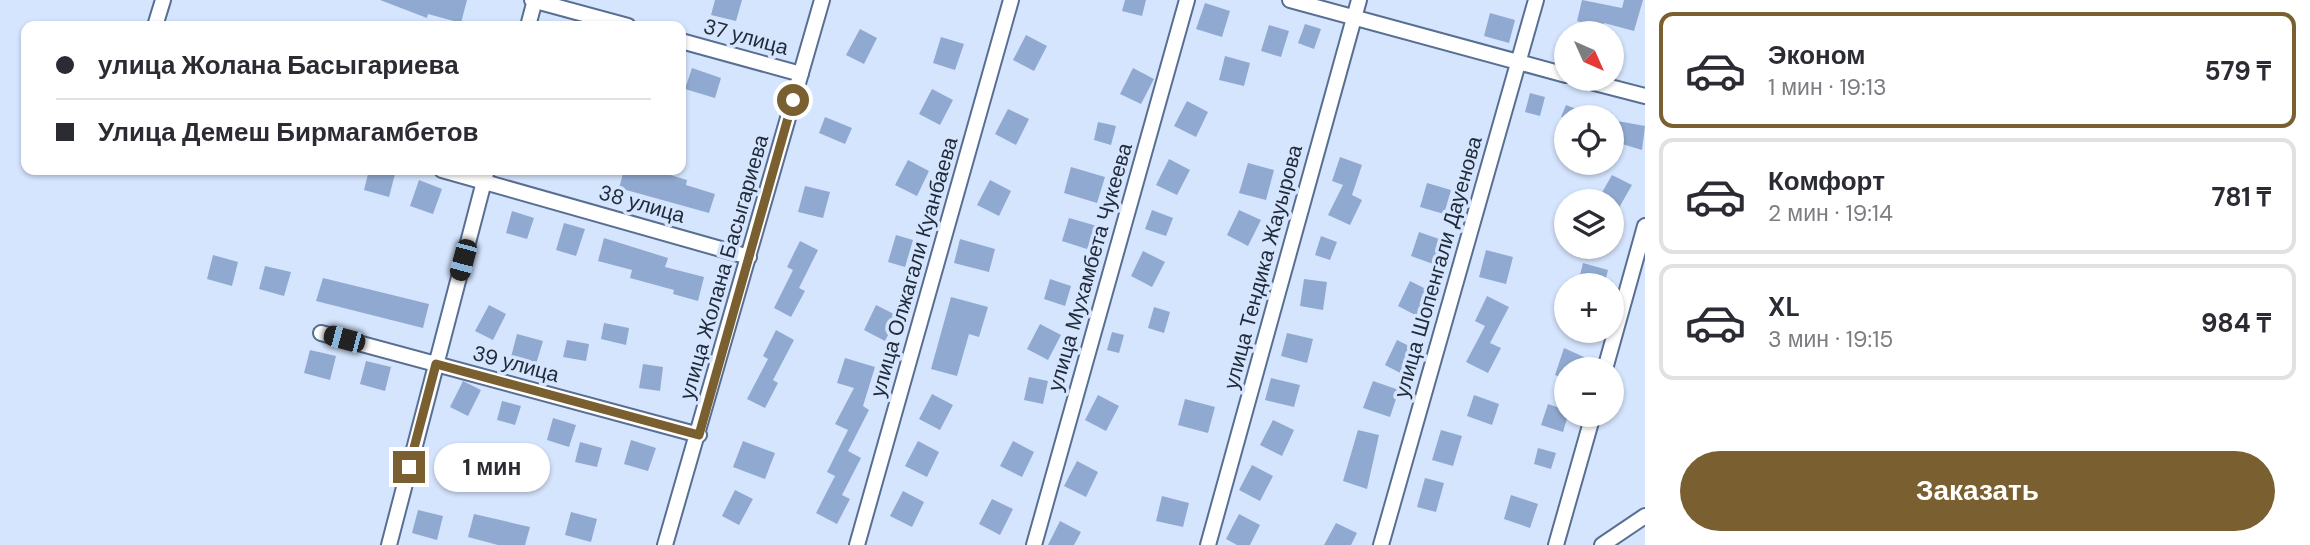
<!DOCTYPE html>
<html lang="ru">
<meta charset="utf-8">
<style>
body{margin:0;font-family:"DM Sans",sans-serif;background:#f7f7f7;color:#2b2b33;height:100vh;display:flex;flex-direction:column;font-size:26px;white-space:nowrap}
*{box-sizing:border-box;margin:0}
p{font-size:23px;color:#7c7c81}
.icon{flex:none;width:38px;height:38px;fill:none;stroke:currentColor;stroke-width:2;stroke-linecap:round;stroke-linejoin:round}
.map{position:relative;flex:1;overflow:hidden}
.panel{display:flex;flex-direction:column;background:#fff;width:665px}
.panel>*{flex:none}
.guide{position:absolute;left:21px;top:21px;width:665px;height:154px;border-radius:14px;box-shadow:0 2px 5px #0004;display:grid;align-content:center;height:154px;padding:0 35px;background:#fff}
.needle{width:46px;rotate:135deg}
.buttons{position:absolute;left:1554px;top:21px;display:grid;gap:14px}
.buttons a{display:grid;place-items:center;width:70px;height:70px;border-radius:50%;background:#fff;box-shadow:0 2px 5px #0004;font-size:35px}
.end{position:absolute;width:32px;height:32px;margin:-16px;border:9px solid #7a5f31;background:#fff;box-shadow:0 0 0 4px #fff}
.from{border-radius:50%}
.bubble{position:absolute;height:49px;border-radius:24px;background:#fff;box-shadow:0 2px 5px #0004;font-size:23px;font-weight:700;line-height:49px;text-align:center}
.car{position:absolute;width:21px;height:42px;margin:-21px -10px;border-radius:9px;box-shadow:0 0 5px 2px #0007;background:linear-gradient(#222 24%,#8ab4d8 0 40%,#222 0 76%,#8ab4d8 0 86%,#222 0)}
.guide b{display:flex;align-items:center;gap:24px;height:66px;font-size:26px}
.guide b+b{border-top:2px solid #e1e1e2}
.guide i{width:18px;height:18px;background:#2b2b33}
ul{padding:12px 0 0;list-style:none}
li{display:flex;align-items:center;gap:21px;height:116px;margin:0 14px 10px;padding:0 21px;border:4px solid #e1e1e2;border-radius:14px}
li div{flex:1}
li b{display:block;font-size:26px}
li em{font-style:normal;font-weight:700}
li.on{border-color:#7a5f31}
li>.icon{width:63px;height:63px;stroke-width:1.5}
.primary-button{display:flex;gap:14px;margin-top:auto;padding:14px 35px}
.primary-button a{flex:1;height:80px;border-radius:42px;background:#7a5f31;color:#fff;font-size:28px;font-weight:700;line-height:80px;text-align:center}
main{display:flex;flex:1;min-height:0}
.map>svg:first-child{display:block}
.building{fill:#90a9d0}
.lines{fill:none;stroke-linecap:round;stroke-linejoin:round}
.street-casing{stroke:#586f93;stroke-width:18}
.street{stroke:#fff;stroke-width:14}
.route{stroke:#7a5f31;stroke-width:9}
.labels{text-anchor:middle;stroke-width:7;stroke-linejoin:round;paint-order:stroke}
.street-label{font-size:21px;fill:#212b3a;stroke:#d5e5fe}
</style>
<main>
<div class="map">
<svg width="1645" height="545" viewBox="0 0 1645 545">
<rect width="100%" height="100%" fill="#d5e5fe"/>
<path class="building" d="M380 0H467L461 23 428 14 427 18Z
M715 0H742L736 21 711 15Z
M1125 0H1146L1142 16 1122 11Z
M1582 0 1622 8 1624 0H1643L1634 31 1604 23 1602 28 1577 21Z
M1205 3 1230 11 1222 37 1196 29Z
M1490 13 1515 20 1509 43 1484 36Z
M1305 24 1321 29 1314 49 1298 43Z
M1269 25 1289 31 1281 57 1261 51Z
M860 29 877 38 864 64 846 55Z
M1026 35 1047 46 1034 71 1013 60Z
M941 37 964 44 955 70 933 63Z
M1225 56 1250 63 1244 86 1219 80Z
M692 68 721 78 715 98 685 89Z
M1133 68 1154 79 1141 104 1120 94Z
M932 89 953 100 940 125 919 114Z
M1530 93 1545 97 1540 116 1525 112Z
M1187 101 1208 112 1196 137 1174 126Z
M1566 105 1595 116V117H1561Z
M1008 109 1029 119 1016 145 995 134Z
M825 117 852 128 845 144 819 133Z
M1612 120 1645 126 1642 150 1612 141Z
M1098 122 1116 126 1111 145 1094 140Z
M1340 157 1362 165 1352 195 1362 200 1350 225 1328 215 1343 185 1332 181Z
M1169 159 1190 170 1177 195 1156 185Z
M908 160 929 171 917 196 895 185Z
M1248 163 1274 170 1266 200 1239 193Z
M1071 167 1105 177 1097 203 1064 193Z
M369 170 395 174 389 197 364 190Z
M624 170 664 173 687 180 686 185 715 194 709 213 619 188Z
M1612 175 1632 185 1612 220V201L1600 196Z
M419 180 442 189 433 214 410 206Z
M990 180 1011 191 999 216 977 205Z
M1427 183 1451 190 1444 214 1420 207Z
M805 186 830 192 823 218 798 212Z
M1152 210 1173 218 1166 236 1145 229Z
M1239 210 1261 220 1248 246 1227 235Z
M512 211 534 218 527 239 506 233Z
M1069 218 1097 226 1090 250 1062 241Z
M564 223 585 229 576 256 556 250Z
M1419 232 1442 240 1433 264 1411 256Z
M896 235 913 240 905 267 888 262Z
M1321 236 1337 242 1330 260 1315 255Z
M604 238 668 258 665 267 704 277 698 301 673 294 674 290 630 278 632 270 598 261Z
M960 239 995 249 989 272 954 263Z
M800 241 818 250 799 288 805 291 791 317 774 308 793 270 787 267Z
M1486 250 1513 257 1506 284 1479 277Z
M1143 251 1165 262 1152 287 1131 276Z
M213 255 238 262 232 286 207 279Z
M1583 263 1608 270 1605 282 1580 275Z
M265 266 291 272 284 296 259 289Z
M323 278 429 304 423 328 316 301Z
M1050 279 1071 286 1065 306 1044 299Z
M1304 279 1327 282 1323 310 1300 306Z
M1410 281 1432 292 1419 317 1398 306Z
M1487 296 1509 307 1490 343 1501 348 1488 373 1466 362 1485 326 1475 321Z
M951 297 988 307 979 337 969 334 957 376 931 369Z
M489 305 506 314 493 340 475 331Z
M876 305 898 316 885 341 864 330Z
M1154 307 1170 312 1164 333 1148 328Z
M604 323 629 328 626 345 601 339Z
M1040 324 1061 335 1048 360 1027 349Z
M776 330 794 340 773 380 778 383 765 408 747 399 768 359 763 356Z
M1112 332 1124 335 1119 353 1107 350Z
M1287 333 1313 339 1307 363 1281 356Z
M517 334 543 341 536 364 511 357Z
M567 340 589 344 586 361 563 357Z
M1397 340 1419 351 1406 376 1385 365Z
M1564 348 1584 357 1580 369H1566V379L1555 375Z
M310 350 336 356 330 380 304 373Z
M845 358 875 367 863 406 869 410 848 451 861 458 842 495 850 499 837 524 816 513 835 476 827 472 848 430 835 424 854 388 837 383Z
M366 361 391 367 385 391 360 384Z
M643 364 663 367 660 391 639 388Z
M1029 377 1048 381 1043 404 1024 400Z
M1271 378 1300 385 1294 407 1265 400Z
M463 381 481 390 468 416 450 407Z
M1373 381 1399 390 1390 417 1363 408Z
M932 394 953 405 940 430 919 419Z
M1098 395 1119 406 1106 431 1085 420Z
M1474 395 1499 404 1492 425 1467 416Z
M1185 399 1215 407 1208 433 1178 425Z
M502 401 521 406 515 425 497 420Z
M1548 404 1566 410 1568 415 1563 432 1541 425Z
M553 418 576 425 569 447 547 440Z
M1273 420 1294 430 1282 456 1260 445Z
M1358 430 1379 435 1367 489 1343 481Z
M1441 430 1462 436 1453 466 1432 460Z
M631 440 656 448 648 471 624 464Z
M743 441 775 453 765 479 733 467Z
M918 441 939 452 927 477 905 466Z
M1013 441 1034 452 1022 477 1000 466Z
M580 442 602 448 597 467 575 462Z
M1538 448 1556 453 1551 469 1534 464Z
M1077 461 1098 472 1086 497 1064 486Z
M1252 465 1273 476 1260 501 1239 490Z
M1425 478 1444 483 1436 512 1417 507Z
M735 490 753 499 739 525 722 516Z
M903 491 924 502 912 527 890 516Z
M1511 495 1538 504 1530 528 1504 519Z
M1162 496 1189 503 1183 527 1156 521Z
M992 499 1013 509 1000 535 979 524Z
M418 510 443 516 437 540 412 533Z
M571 512 597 519 591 542 565 535Z
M474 514 530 527 525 545H498L468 537Z
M1239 514 1260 525 1250 545H1237L1226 539Z
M1060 521 1081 532 1074 545H1048Z
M1336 523 1357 533 1351 545H1324Z"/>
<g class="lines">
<g class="street-casing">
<path id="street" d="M532 0 628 26
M1290 0 1566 75
M155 26 163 0
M528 26 535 0
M681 41 801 74
M1579 79 1645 96
M442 170 749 257
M321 333 699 435
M1605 369 1645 226
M389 545 487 170
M665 545 822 0
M857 545 1011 0
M1034 545 1187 0
M1208 545 1359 0
M1381 545 1536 0
M1556 545 1593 415
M1602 545 1645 516"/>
</g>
<use href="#street" class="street"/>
</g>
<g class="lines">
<path class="route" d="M409 467 436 364 699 435 793 100"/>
</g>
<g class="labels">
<g class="street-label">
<text transform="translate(746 37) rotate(15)" y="7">37 улица</text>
<text transform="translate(642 204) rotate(16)" y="7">38 улица</text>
<text transform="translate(724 267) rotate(-74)" y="7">улица Жолана Басыгариева</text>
<text transform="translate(914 267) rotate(-74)" y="7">улица Олжагали Куанбаева</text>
<text transform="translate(1090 267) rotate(-74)" y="7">улица Мухамбета Чукеева</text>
<text transform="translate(1263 267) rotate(-75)" y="7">улица Тендика Жауырова</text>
<text transform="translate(1438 267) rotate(-74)" y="7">улица Шопенгали Дауенова</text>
<text transform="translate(516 364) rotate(15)" y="7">39 улица</text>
</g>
</g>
</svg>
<div class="buttons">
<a><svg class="needle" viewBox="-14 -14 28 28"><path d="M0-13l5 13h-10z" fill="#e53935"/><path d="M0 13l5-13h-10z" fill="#7c7c81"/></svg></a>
<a><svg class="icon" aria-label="locate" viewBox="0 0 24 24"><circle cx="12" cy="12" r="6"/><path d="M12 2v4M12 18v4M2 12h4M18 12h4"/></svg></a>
<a><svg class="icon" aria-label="layers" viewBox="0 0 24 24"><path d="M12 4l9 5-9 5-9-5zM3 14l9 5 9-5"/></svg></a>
<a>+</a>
<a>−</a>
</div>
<i class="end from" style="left:793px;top:100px"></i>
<i class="end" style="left:409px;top:467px"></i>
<div class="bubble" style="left:434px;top:443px;width:116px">1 мин</div>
<i class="car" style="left:463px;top:260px;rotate:195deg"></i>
<i class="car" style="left:344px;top:339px;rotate:285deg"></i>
<div class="guide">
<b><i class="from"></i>улица Жолана Басыгариева</b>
<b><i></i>Улица Демеш Бирмагамбетов</b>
</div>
</div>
<section class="panel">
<ul>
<li class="on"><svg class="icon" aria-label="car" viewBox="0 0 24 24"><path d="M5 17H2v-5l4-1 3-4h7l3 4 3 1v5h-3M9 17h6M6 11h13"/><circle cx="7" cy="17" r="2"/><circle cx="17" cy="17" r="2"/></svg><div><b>Эконом</b><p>1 мин · 19:13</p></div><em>579 ₸</em></li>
<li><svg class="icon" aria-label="car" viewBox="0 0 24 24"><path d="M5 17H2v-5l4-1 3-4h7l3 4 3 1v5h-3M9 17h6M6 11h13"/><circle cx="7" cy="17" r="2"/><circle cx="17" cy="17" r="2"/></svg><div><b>Комфорт</b><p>2 мин · 19:14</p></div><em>781 ₸</em></li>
<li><svg class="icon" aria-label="car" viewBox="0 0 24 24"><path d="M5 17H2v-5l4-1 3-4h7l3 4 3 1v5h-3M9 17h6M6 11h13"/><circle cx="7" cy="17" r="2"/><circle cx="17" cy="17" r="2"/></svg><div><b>XL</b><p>3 мин · 19:15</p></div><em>984 ₸</em></li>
</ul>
<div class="primary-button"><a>Заказать</a></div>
</section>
</main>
